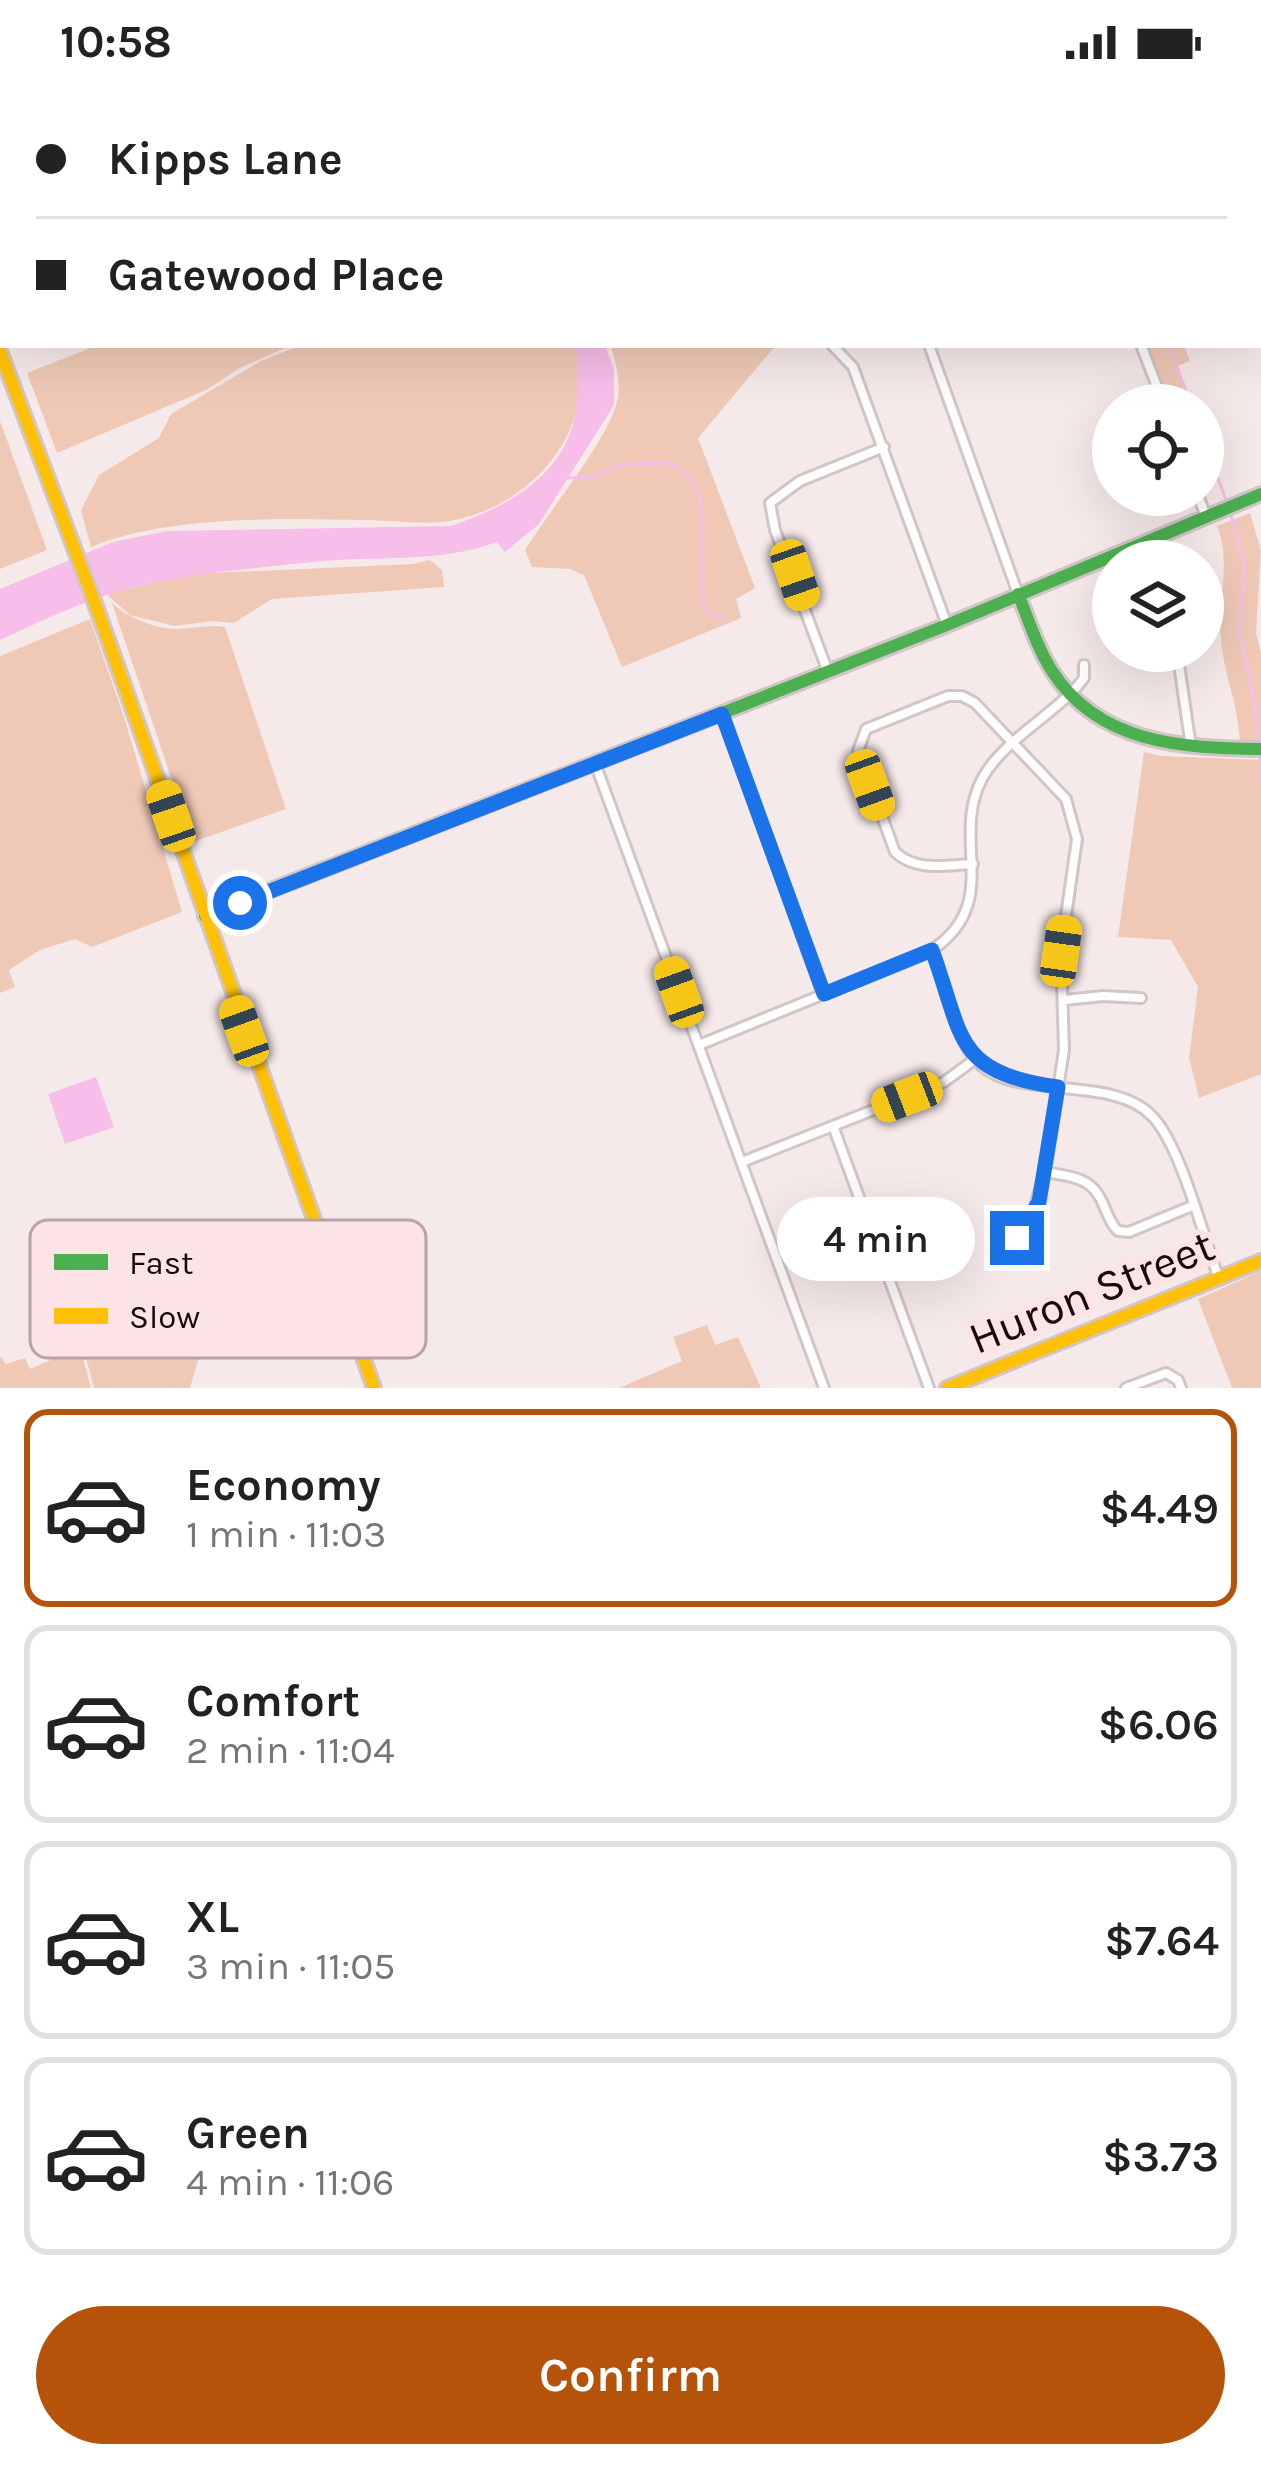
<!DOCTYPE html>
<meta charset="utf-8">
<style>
body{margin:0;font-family:Karla,sans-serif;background:#f2f2f2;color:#222;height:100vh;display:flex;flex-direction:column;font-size:45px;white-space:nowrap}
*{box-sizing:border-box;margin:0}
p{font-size:39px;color:#767676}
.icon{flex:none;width:66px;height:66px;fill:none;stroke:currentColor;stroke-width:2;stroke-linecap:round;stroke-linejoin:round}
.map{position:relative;height:1304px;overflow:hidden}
.sheet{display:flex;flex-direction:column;background:#fff;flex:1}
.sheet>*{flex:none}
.banner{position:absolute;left:0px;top:0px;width:1263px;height:264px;box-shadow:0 12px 48px #0002;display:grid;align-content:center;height:264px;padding:0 36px;background:#fff}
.tools{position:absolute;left:1092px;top:300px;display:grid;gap:24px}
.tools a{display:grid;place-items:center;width:132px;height:132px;border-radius:50%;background:#fff;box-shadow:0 12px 48px #0002;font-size:60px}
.end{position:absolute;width:54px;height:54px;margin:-27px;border:15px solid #1a73e8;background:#fff;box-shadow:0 0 0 6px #fff}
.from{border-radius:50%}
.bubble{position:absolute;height:84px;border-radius:42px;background:#fff;box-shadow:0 12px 48px #0002;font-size:39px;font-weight:600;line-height:84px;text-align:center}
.car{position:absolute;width:36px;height:72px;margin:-36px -18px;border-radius:15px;box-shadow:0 0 9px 3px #0007;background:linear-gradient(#f5c518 24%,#345 0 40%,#f5c518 0 76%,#345 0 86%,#f5c518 0)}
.banner b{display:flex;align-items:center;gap:42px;height:114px;font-size:45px}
.banner b+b{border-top:3px solid #e0e0e0}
.banner i{width:30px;height:30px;background:#222}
ul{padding:21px 0 0;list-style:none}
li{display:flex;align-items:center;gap:36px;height:198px;margin:0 24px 18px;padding:0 12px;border:6px solid #e0e0e0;border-radius:24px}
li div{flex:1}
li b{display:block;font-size:45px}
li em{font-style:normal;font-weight:600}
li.current{border-color:#b45309}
li>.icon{width:108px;height:108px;stroke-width:1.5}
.action{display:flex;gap:24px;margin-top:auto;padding:24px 36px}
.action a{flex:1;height:138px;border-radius:72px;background:#b45309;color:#fff;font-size:48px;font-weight:600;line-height:138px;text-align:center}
.status{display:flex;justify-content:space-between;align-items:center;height:84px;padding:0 60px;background:#fff;direction:ltr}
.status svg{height:33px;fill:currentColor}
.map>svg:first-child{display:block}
.green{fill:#efc9b6}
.water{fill:#f7bee9}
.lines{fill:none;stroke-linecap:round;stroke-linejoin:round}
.stream{stroke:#f7bee9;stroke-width:3}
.street-casing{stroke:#d2c5c6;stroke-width:14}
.fast-casing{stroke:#d2c5c6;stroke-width:18}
.slow-casing{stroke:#d2c5c6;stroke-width:18}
.street{stroke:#fefcfc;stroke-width:8}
.fast{stroke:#4caf50;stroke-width:12}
.slow{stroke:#ffc107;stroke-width:12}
.route{stroke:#1a73e8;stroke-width:15}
.labels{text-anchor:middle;stroke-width:12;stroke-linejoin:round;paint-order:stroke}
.street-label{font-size:45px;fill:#170a0c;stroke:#fce3e5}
.key{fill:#fce3e5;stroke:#b7a2a4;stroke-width:3}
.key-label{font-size:33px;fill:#170a0c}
</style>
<div class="status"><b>10:58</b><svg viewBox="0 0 49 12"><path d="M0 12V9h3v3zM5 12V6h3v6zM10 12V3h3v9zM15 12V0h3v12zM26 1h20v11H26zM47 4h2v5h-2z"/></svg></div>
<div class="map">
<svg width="1261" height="1304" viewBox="0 0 1261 1304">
<rect width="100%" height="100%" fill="#f6e9ea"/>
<path class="green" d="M98 261H292L240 284 206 306 57 369 27 289Z
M301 261H577C598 344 535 419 455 436 427 442 392 436 364 436 279 435 169 431 91 463L81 426 99 391 159 354 171 330 261 277Z
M610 261H776L698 354 755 504 736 515 741 534 622 583 584 491 570 485 532 483 525 466C548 429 607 357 617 318 622 300 616 278 610 261Z
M1146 261H1184L1190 277 1178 282 1193 321H1169Z
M0 337 47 466 0 485Z
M1250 429 1261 467 1256 549 1261 569V660L1240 659C1239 623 1224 591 1221 556 1217 517 1232 479 1217 442Z
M430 476 442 486 444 503 272 515 234 539 213 537 175 542 130 531 106 510 190 490 413 480Z
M112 519C129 534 152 544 176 545 193 545 207 540 225 543L286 725 193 758Z
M90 535 124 633 182 828 92 863 75 855 40 866 9 886 15 903 0 909V572Z
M1144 668 1162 672 1261 676V990L1199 1014 1189 974 1198 903 1171 856 1118 853Z
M1261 1187V1304H1232L1198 1215Z
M187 1219 202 1263 190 1304H94L83 1262Z
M707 1241 715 1261 738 1253 761 1304H619L682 1277 673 1253Z
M80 1263 91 1304H0V1272L6 1280 25 1274 30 1285Z"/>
<path class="water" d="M574 261H605L614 285V321L539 440 505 468 497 458C436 480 377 471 313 478 256 484 195 489 138 502 92 513 43 536 0 556V505L113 458 167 447 451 442C521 418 580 381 578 298 578 285 578 273 574 261Z
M96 993 114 1043 65 1060 48 1010Z"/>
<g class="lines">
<path class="stream" d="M1072 0 1073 3
M1168 261 1191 321
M1203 353 1227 419
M568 394 594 393 625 380 670 379 684 389 698 406 702 423 703 521 707 530 724 535
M1230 428 1245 483 1239 547 1255 619 1259 660
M1260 669 1261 697"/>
<g class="street-casing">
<path id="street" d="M1260 5H1261
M1260 92 1261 93
M0 163 3 162
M1260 196 1261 195
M832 261 853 283 947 541
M929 261 1018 510
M1141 261 1164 321
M1198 411 1206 433
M1177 567 1191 663
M828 588 775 446 770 419 800 397 884 363
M722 630 823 910
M595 679 824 1304
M973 780C945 781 916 788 895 768L858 667 866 645 948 612H962L975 619 1066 715 1077 755 1061 867 1064 966 1045 1088C1065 1092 1088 1092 1099 1112 1107 1125 1107 1136 1118 1147L1129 1148 1192 1122
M932 866C944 898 952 941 971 970 1004 1022 1109 987 1152 1032 1181 1062 1203 1152 1219 1195
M1065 916 1103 912 1141 914
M699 961 932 866C1003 818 950 756 982 695 1001 659 1048 634 1076 604L1084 594V581
M833 1042 929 1304
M742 1078 944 998 974 976
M996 1173 1031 1135 1045 1088
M1126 1304 1166 1289 1178 1296 1181 1304"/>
</g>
<g class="fast-casing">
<path id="fast" d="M1018 510C1029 536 1037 564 1052 587 1099 660 1182 664 1261 665
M205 832 947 541 1261 410"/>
</g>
<g class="slow-casing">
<path id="slow" d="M0 267 97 525 374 1304
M947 1304 1261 1177"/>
</g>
<use href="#street" class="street"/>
<use href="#fast" class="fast"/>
<use href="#slow" class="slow"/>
</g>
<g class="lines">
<path class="route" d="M240 819 722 630 824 910 932 866C964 954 953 988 1058 1003L1039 1118 1017 1154"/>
</g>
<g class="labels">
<g class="street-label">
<text transform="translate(1091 1207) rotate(-22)" y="16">Huron Street</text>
</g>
</g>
<rect x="30" y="1136" width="396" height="138" rx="18" class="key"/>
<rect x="54" y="1170" width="54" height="16" fill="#4caf50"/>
<rect x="54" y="1224" width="54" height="16" fill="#ffc107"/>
<g class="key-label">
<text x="129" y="1190">Fast</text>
<text x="129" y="1244">Slow</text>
</g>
</svg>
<div class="tools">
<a><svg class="icon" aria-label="locate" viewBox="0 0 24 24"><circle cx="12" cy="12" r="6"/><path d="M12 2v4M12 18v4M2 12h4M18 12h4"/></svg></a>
<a><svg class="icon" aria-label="layers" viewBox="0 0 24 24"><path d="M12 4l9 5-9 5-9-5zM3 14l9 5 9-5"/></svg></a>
</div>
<i class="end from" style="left:240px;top:819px"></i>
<i class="end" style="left:1017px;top:1154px"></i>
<div class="bubble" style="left:777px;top:1113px;width:198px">4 min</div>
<i class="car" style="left:795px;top:491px;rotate:161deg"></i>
<i class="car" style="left:870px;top:701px;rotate:160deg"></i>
<i class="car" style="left:171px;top:732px;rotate:341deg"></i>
<i class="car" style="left:1061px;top:867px;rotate:8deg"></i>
<i class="car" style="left:679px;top:908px;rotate:340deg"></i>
<i class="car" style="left:244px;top:947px;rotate:340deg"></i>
<i class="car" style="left:907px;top:1013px;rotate:249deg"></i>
<div class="banner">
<b><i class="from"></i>Kipps Lane</b>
<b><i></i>Gatewood Place</b>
</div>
</div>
<section class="sheet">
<ul>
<li class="current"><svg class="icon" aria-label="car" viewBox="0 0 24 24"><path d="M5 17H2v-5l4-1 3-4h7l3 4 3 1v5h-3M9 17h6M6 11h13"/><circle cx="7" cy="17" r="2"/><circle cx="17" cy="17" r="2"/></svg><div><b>Economy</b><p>1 min · 11:03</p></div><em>$4.49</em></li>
<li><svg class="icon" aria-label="car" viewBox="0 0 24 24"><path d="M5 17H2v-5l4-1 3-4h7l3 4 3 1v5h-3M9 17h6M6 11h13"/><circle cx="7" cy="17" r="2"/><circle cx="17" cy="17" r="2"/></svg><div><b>Comfort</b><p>2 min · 11:04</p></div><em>$6.06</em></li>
<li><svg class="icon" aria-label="car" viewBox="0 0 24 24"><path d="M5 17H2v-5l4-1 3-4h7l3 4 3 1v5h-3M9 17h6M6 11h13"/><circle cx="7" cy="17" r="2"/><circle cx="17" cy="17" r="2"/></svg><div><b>XL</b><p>3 min · 11:05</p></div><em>$7.64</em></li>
<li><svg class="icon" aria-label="car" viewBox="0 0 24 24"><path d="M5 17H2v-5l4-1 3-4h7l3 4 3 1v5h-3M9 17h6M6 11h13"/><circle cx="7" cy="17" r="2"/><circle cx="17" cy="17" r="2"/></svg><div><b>Green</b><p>4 min · 11:06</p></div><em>$3.73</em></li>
</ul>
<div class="action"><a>Confirm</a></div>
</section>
